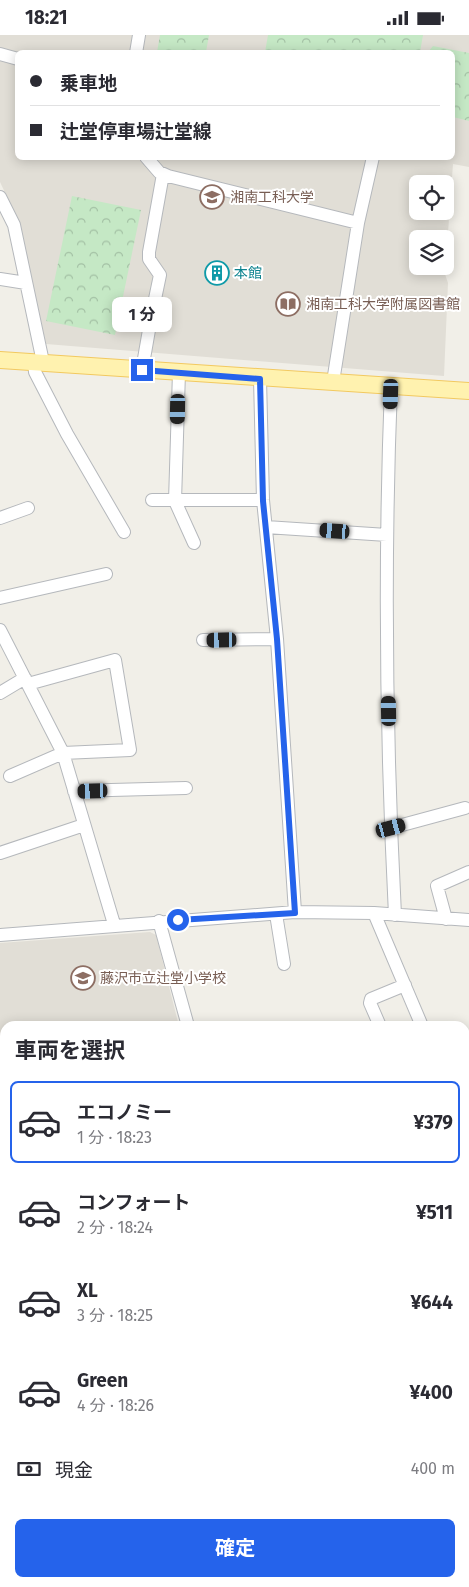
<!DOCTYPE html>
<html lang="ja">
<meta charset="utf-8">
<style>
body{margin:0;font-family:"Fira Sans","Noto Sans JP",sans-serif;background:#f2f2f3;color:#2b2b33;height:100vh;display:flex;flex-direction:column;font-size:19px;white-space:nowrap}
*{box-sizing:border-box;margin:0}
p{font-size:16px;color:#7c7c81}
.icon{flex:none;width:28px;height:28px;fill:none;stroke:currentColor;stroke-width:2;stroke-linecap:round;stroke-linejoin:round}
.map{position:relative;flex:1;overflow:hidden}
.sheet{position:absolute;left:0px;top:986px;width:470px;height:566px;display:flex;flex-direction:column;background:#fff;border-radius:15px 15px 0 0;box-shadow:0 2px 12px #0003}
.sheet>*{flex:none}
.banner{position:absolute;left:15px;top:15px;width:440px;height:110px;border-radius:8px;box-shadow:0 2px 12px #0003;display:grid;align-content:center;height:110px;padding:0 15px;background:#fff}
.fabs{position:absolute;left:409px;top:140px;display:grid;gap:10px}
.fabs a{display:grid;place-items:center;width:45px;height:45px;border-radius:8px;background:#fff;box-shadow:0 2px 12px #0003;font-size:25px}
.end{position:absolute;width:22px;height:22px;margin:-11px;border:6px solid #2563eb;background:#fff;box-shadow:0 0 0 2px #fff}
.from{border-radius:50%}
.bubble{position:absolute;height:35px;border-radius:8px;background:#fff;box-shadow:0 2px 12px #0003;font-size:16px;font-weight:700;line-height:35px;text-align:center}
.car{position:absolute;width:15px;height:30px;margin:-15px -8px;border-radius:6px;box-shadow:0 0 4px 1px #0007;background:linear-gradient(#222 24%,#8ab4d8 0 40%,#222 0 76%,#8ab4d8 0 86%,#222 0)}
.banner b{display:flex;align-items:center;gap:18px;height:48px;font-size:19px}
.banner b+b{border-top:1px solid #e1e1e2}
.banner i{width:12px;height:12px;background:#2b2b33}
ul{padding:0;list-style:none}
li{display:flex;align-items:center;gap:15px;height:82px;margin:0 10px 8px;padding:0 5px;border:2px solid transparent;border-radius:8px}
li div{flex:1}
li b{display:block;font-size:19px}
li em{font-style:normal;font-weight:700}
li.current{border-color:#2563eb}
li>.icon{width:45px;height:45px;stroke-width:1.5}
h2{padding:0 15px;font-size:22px;line-height:60px}
.pay{display:flex;align-items:center;gap:12px;height:55px;padding:0 15px;font-size:19px}
.pay p{margin-inline-start:auto}
.cta{display:flex;gap:10px;margin-top:auto;padding:10px 15px}
.cta a{flex:1;height:58px;border-radius:8px;background:#2563eb;color:#fff;font-size:20px;font-weight:700;line-height:58px;text-align:center}
.status{display:flex;justify-content:space-between;align-items:center;height:35px;padding:0 25px;background:#fff;direction:ltr}
.status svg{height:14px;fill:currentColor}
.map>svg:first-child{display:block}
.education{fill:#e1ded6;fill-rule:evenodd}
.park{fill:url(#park-crowns)}
.lines{fill:none;stroke-linecap:round;stroke-linejoin:round}
.minor-tunnel{stroke:#ccccc8;stroke-width:12;stroke-dasharray:12 6;stroke-linecap:butt}
.minor-casing{stroke:#b5b8bc;stroke-width:14}
.major-casing{stroke:#f2c960;stroke-width:18}
.minor{stroke:#fff;stroke-width:12}
.major{stroke:#fff2af;stroke-width:16}
.route{stroke:#2563eb;stroke-width:6}
.labels{text-anchor:middle;stroke-width:4;stroke-linejoin:round;paint-order:stroke}
.education-label{font-size:14px;fill:#785e54;stroke:#fff;text-anchor:start}
.culture-label{font-size:14px;fill:#0d838f;stroke:#fff;text-anchor:start}
</style>
<div class="status"><b>18:21</b><svg viewBox="0 0 49 12"><path d="M0 12V9h3v3zM5 12V6h3v6zM10 12V3h3v9zM15 12V0h3v12zM26 1h20v11H26zM47 4h2v5h-2z"/></svg></div>
<div class="map">
<svg width="469" height="1552" viewBox="0 0 469 1552">
<defs>
<pattern id="park-crowns" width="20" height="18" patternUnits="userSpaceOnUse" patternTransform="scale(1.25)"><rect width="20" height="18" fill="#c5e8c5"/><path d="M2 6a3 3 0 1 1 6 0M12 15a3 3 0 1 1 6 0" fill="none" stroke="#a3c0a4"/></pattern>
</defs>
<rect width="100%" height="100%" fill="#f1efe8"/>
<path class="education" d="M0 0H469V132L453 129 445 239 448 248 444 341 46 309 20 189 0 147ZM18 18H452V122H18ZM418 149H445V176H418ZM418 204H445V231H418Z
M150 897 156 900 179 991H5V1051L0 1038V908Z"/>
<path class="park" d="M160 0H209L206 17H157Z
M268 0H423L420 17H265Z
M433 11 469 18V86L453 82 452 18 428 17Z
M72 161 141 175 115 300 46 286Z
M5 1142V1229L0 1230V1143Z"/>
<g class="lines">
<path class="minor-tunnel" d="M149 295 155 264"/>
<g class="minor-casing">
<path id="minor" d="M136 18 139 0
M0 19 18 24
M146 122 159 137 168 141 358 188
M0 162 14 190 43 327
M0 244 26 248
M155 264 160 240 149 224V217L163 139
M34 327 35 337 67 399 124 497
M142 335 149 295
M179 337 175 466 194 508
M260 344 263 465 277 604 295 877
M333 347 358 188 373 122
M391 351C384 527 386 704 395 880
M152 465H263
M0 483 28 473
M266 492 387 500
M0 563 106 539
M0 595 63 718 114 889
M203 605 277 604
M0 658 25 643
M10 741 63 718 130 715 115 625 28 649
M74 756 186 753
M391 793 465 773
M0 818 84 790
M374 878 422 991
M276 879 284 929
M446 884 437 851 469 837
M159 886 188 991
M0 900 295 877 374 878 469 885
M380 991 370 968 371 964 405 950
M0 1060 5 1073
M469 1224V1228
M0 1293 5 1292
M465 1297 469 1292
M465 1377 469 1383
M0 1409 5 1428
M0 1472 5 1465
M0 1508 5 1511
M60 1548 66 1551
M239 1548 246 1552
M460 1548 463 1552
M211 1552 214 1548
M314 1552 317 1548"/>
</g>
<g class="major-casing">
<path id="major" d="M0 325 469 356"/>
</g>
<use href="#minor" class="minor"/>
<use href="#major" class="major"/>
</g>
<g class="lines">
<path class="route" d="M142 335 260 344 263 466 277 604 295 878 178 885"/>
</g>
<defs>
<g id="university-ring" transform="scale(1.25)"><circle r="9.5" fill="#fff" stroke="#8d6e63" stroke-width="1.5"/><path d="M0-5L7-2L0 1L-7-2ZM-4 1L0 2.5L4 1V4Q0 6-4 4Z" fill="#8d6e63"/></g>
<g id="building-ring" transform="scale(1.25)"><circle r="9.5" fill="#fff" stroke="#0f9aa8" stroke-width="1.5"/><path d="M-4-6H4V6H1V3H-1V6H-4ZM-2.5-4.3h1.7v1.8h-1.7ZM.8-4.3h1.7v1.8H.8ZM-2.5-1h1.7V.8h-1.7ZM.8-1h1.7V.8H.8Z" fill="#0f9aa8"/></g>
<g id="library-ring" transform="scale(1.25)"><circle r="9.5" fill="#fff" stroke="#8d6e63" stroke-width="1.5"/><path d="M-6-4Q-3-5.5-.7-3.5V5Q-3 3-6 4ZM6-4Q3-5.5 .7-3.5V5Q3 3 6 4Z" fill="#8d6e63"/></g>
<g id="school-ring" transform="scale(1.25)"><circle r="9.5" fill="#fff" stroke="#8d6e63" stroke-width="1.5"/><path d="M0-5L7-2L0 1L-7-2ZM-4 1L0 2.5L4 1V4Q0 6-4 4Z" fill="#8d6e63"/></g>
</defs>
<g fill-rule="evenodd">
<use href="#university-ring" x="212" y="162"/>
<use href="#building-ring" x="217" y="238"/>
<use href="#library-ring" x="288" y="269"/>
<use href="#school-ring" x="83" y="943"/>
</g>
<g class="labels">
<g class="education-label">
<text x="230" y="167">湘南工科大学</text>
<text x="306" y="274">湘南⼯科⼤学附属図書館</text>
<text x="100" y="948">藤沢市立辻堂小学校</text>
</g>
<g class="culture-label">
<text x="234" y="243">本館</text>
</g>
</g>
</svg>
<div class="fabs">
<a><svg class="icon" aria-label="locate" viewBox="0 0 24 24"><circle cx="12" cy="12" r="6"/><path d="M12 2v4M12 18v4M2 12h4M18 12h4"/></svg></a>
<a><svg class="icon" aria-label="layers" viewBox="0 0 24 24"><path d="M12 4l9 5-9 5-9-5zM3 14l9 5 9-5"/></svg></a>
</div>
<i class="end from" style="left:178px;top:885px"></i>
<i class="end" style="left:142px;top:335px"></i>
<div class="bubble" style="left:112px;top:262px;width:60px">1 分</div>
<i class="car" style="left:391px;top:359px;rotate:182deg"></i>
<i class="car" style="left:178px;top:374px;rotate:181deg"></i>
<i class="car" style="left:335px;top:496px;rotate:274deg"></i>
<i class="car" style="left:222px;top:605px;rotate:269deg"></i>
<i class="car" style="left:389px;top:676px;rotate:359deg"></i>
<i class="car" style="left:93px;top:756px;rotate:268deg"></i>
<i class="car" style="left:391px;top:793px;rotate:75deg"></i>
<div class="banner">
<b><i class="from"></i>乗車地</b>
<b><i></i>辻堂停車場辻堂線</b>
</div>
<section class="sheet">
<h2>車両を選択</h2>
<ul>
<li class="current"><svg class="icon" aria-label="car" viewBox="0 0 24 24"><path d="M5 17H2v-5l4-1 3-4h7l3 4 3 1v5h-3M9 17h6M6 11h13"/><circle cx="7" cy="17" r="2"/><circle cx="17" cy="17" r="2"/></svg><div><b>エコノミー</b><p>1 分 · 18:23</p></div><em>¥379</em></li>
<li><svg class="icon" aria-label="car" viewBox="0 0 24 24"><path d="M5 17H2v-5l4-1 3-4h7l3 4 3 1v5h-3M9 17h6M6 11h13"/><circle cx="7" cy="17" r="2"/><circle cx="17" cy="17" r="2"/></svg><div><b>コンフォート</b><p>2 分 · 18:24</p></div><em>¥511</em></li>
<li><svg class="icon" aria-label="car" viewBox="0 0 24 24"><path d="M5 17H2v-5l4-1 3-4h7l3 4 3 1v5h-3M9 17h6M6 11h13"/><circle cx="7" cy="17" r="2"/><circle cx="17" cy="17" r="2"/></svg><div><b>XL</b><p>3 分 · 18:25</p></div><em>¥644</em></li>
<li><svg class="icon" aria-label="car" viewBox="0 0 24 24"><path d="M5 17H2v-5l4-1 3-4h7l3 4 3 1v5h-3M9 17h6M6 11h13"/><circle cx="7" cy="17" r="2"/><circle cx="17" cy="17" r="2"/></svg><div><b>Green</b><p>4 分 · 18:26</p></div><em>¥400</em></li>
</ul>
<div class="pay"><svg class="icon" aria-label="cash" viewBox="0 0 24 24"><path d="M3 7h18v10H3z"/><circle cx="12" cy="12" r="2"/></svg>現金<p>400 m</p></div>
<div class="cta"><a>確定</a></div>
</section>
</div>
